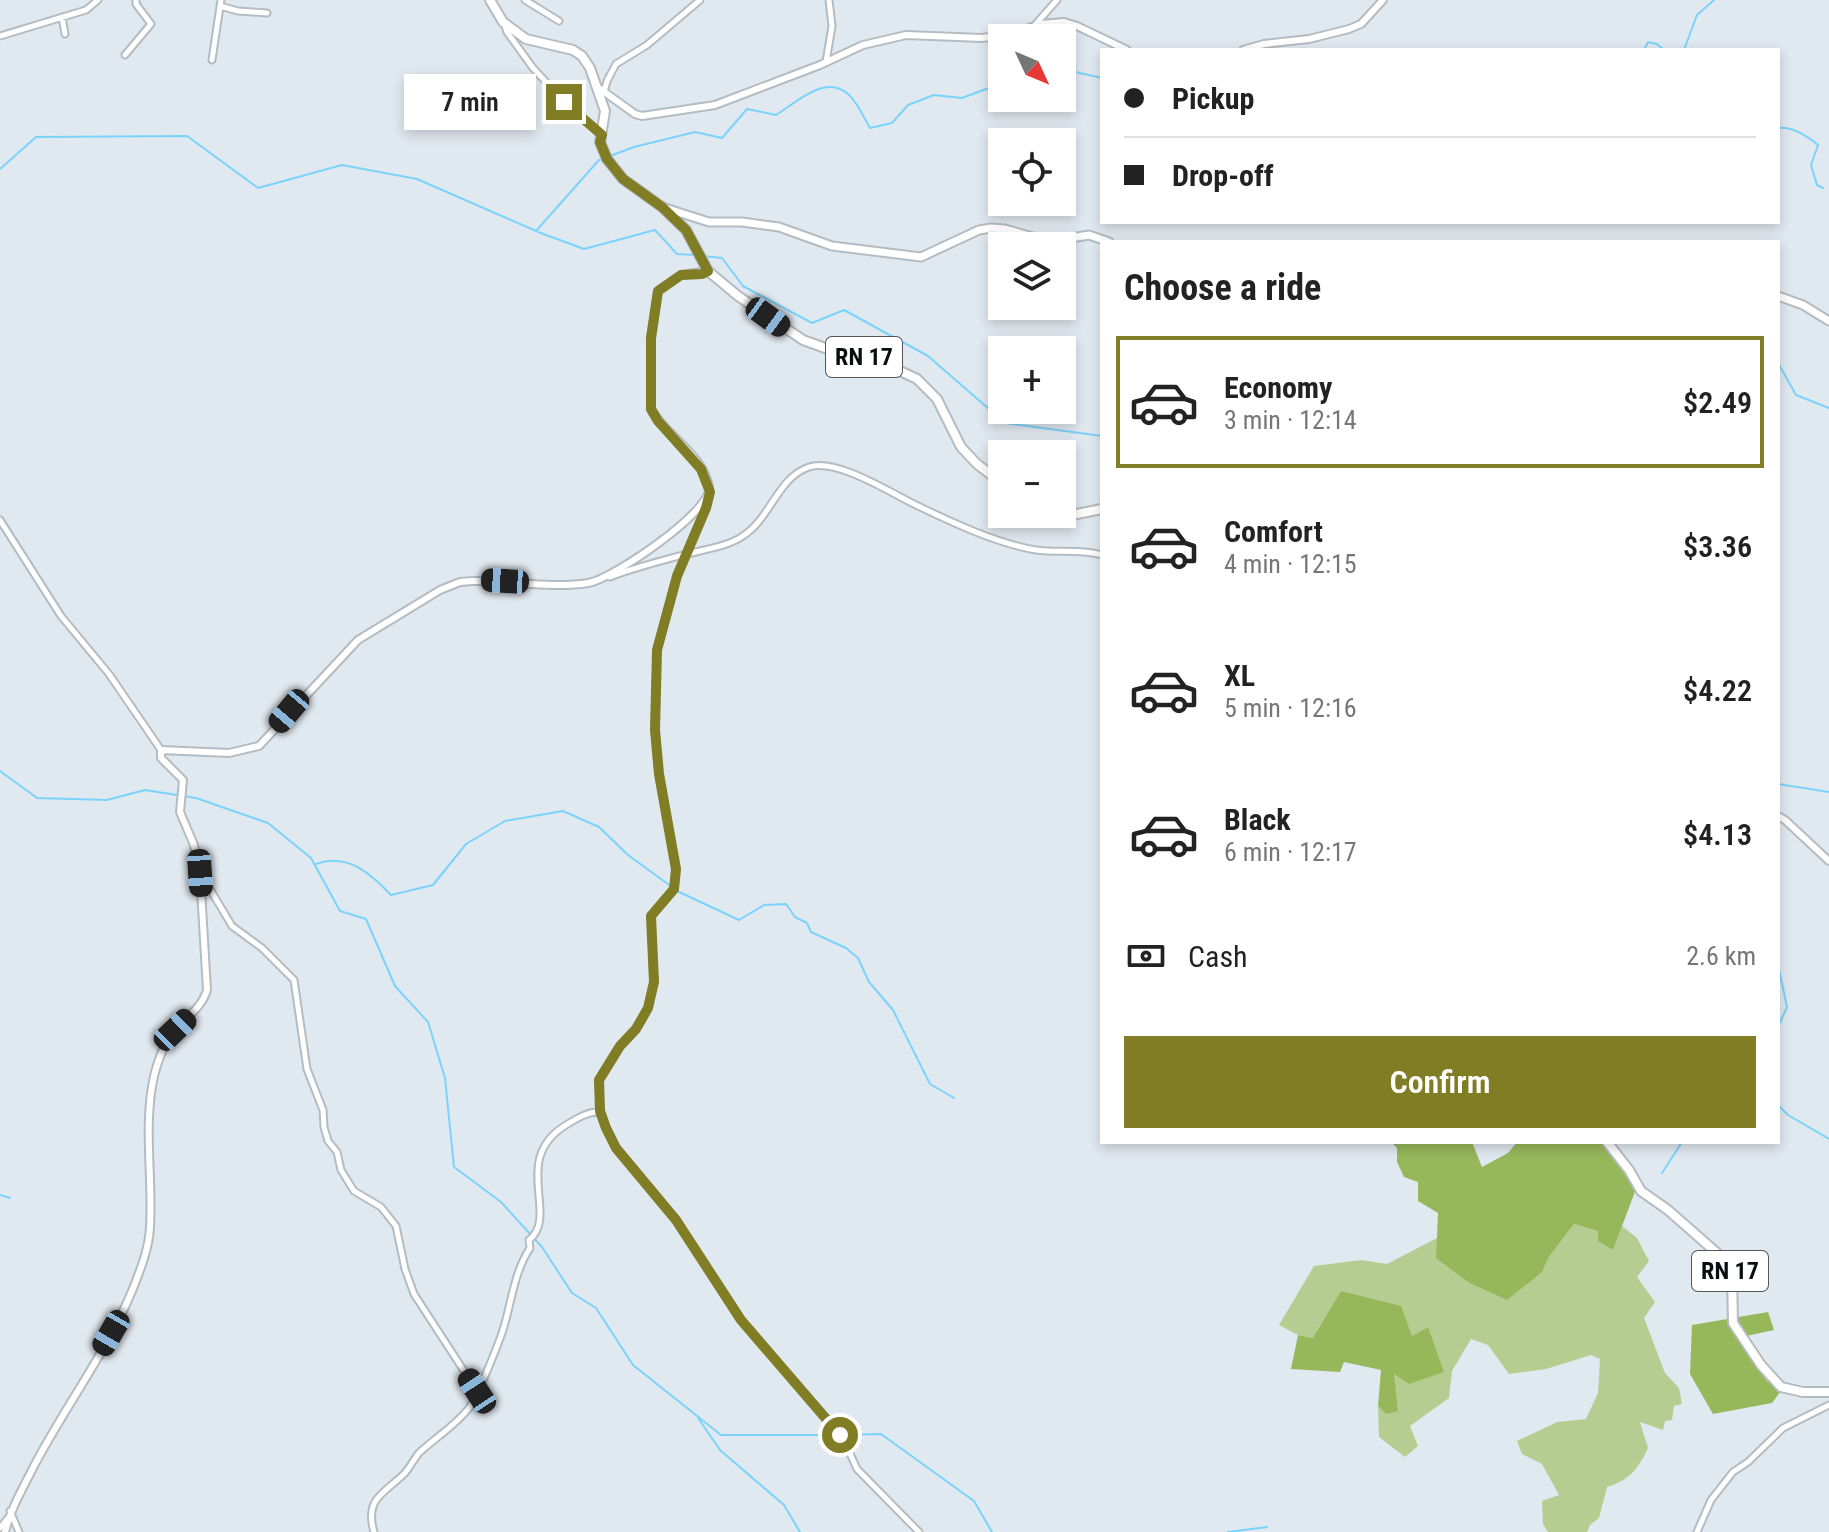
<!DOCTYPE html>
<meta charset="utf-8">
<style>
body{margin:0;font-family:"Roboto Condensed",sans-serif;background:#f6f6f6;color:#222;height:100vh;display:flex;flex-direction:column;font-size:30px;white-space:nowrap}
*{box-sizing:border-box;margin:0}
p{font-size:26px;color:#767676}
.icon{flex:none;width:44px;height:44px;fill:none;stroke:currentColor;stroke-width:2;stroke-linecap:round;stroke-linejoin:round}
.map{position:relative;flex:1;overflow:hidden}
.drawer{position:absolute;left:1100px;top:240px;width:680px;height:904px;display:flex;flex-direction:column;background:#fff;border-radius:0px;box-shadow:0 4px 12px #0003}
.drawer>*{flex:none}
.top-card{position:absolute;left:1100px;top:48px;width:680px;height:176px;border-radius:0px;box-shadow:0 4px 12px #0003;display:grid;align-content:center;height:176px;padding:0 24px;background:#fff}
.needle{width:52px;rotate:134deg}
.fabs{position:absolute;left:988px;top:24px;display:grid;gap:16px}
.fabs a{display:grid;place-items:center;width:88px;height:88px;border-radius:0px;background:#fff;box-shadow:0 4px 12px #0003;font-size:40px}
.end{position:absolute;width:36px;height:36px;margin:-18px;border:10px solid #807d24;background:#fff;box-shadow:0 0 0 4px #fff}
.from{border-radius:50%}
.bubble{position:absolute;height:56px;border-radius:0px;background:#fff;box-shadow:0 4px 12px #0003;font-size:26px;font-weight:600;line-height:56px;text-align:center}
.car{position:absolute;width:24px;height:48px;margin:-24px -12px;border-radius:10px;box-shadow:0 0 6px 2px #0007;background:linear-gradient(#222 24%,#8ab4d8 0 40%,#222 0 76%,#8ab4d8 0 86%,#222 0)}
.top-card b{display:flex;align-items:center;gap:28px;height:76px;font-size:30px}
.top-card b+b{border-top:2px solid #e0e0e0}
.top-card i{width:20px;height:20px;background:#222}
ul{padding:0;list-style:none}
li{display:flex;align-items:center;gap:24px;height:132px;margin:0 16px 12px;padding:0 8px;border:4px solid transparent;border-radius:0px}
li div{flex:1}
li b{display:block;font-size:30px}
li em{font-style:normal;font-weight:600}
li.current{border-color:#807d24}
li>.icon{width:72px;height:72px;stroke-width:1.5}
h2{padding:0 24px;font-size:36px;line-height:96px}
.pay{display:flex;align-items:center;gap:20px;height:88px;padding:0 24px;font-size:30px}
.pay p{margin-inline-start:auto}
.primary-button{display:flex;gap:16px;margin-top:auto;padding:16px 24px}
.primary-button a{flex:1;height:92px;border-radius:0px;background:#807d24;color:#fff;font-size:32px;font-weight:600;line-height:92px;text-align:center}
.map>svg:first-child{display:block}
.green{fill:#b6cd92}
.forest{fill:#97b85a}
.lines{fill:none;stroke-linecap:round;stroke-linejoin:round}
.stream{stroke:#7bd3fb;stroke-width:2}
.minor-casing{stroke:#b4bcc3;stroke-width:9}
.tertiary-casing{stroke:#b4bcc3;stroke-width:10}
.secondary-casing{stroke:#b4bcc3;stroke-width:11}
.primary-casing{stroke:#b4bcc3;stroke-width:12}
.minor{stroke:#fff;stroke-width:5}
.tertiary{stroke:#fff;stroke-width:6}
.secondary{stroke:#fff;stroke-width:7}
.primary{stroke:#fff;stroke-width:8}
.route{stroke:#807d24;stroke-width:10}
.labels{text-anchor:middle;stroke-width:8;stroke-linejoin:round;paint-order:stroke}
.shield{fill:#fff;stroke:#545658;stroke-width:2}
.shield-label{font-size:24px;font-weight:bold;fill:#0b0e10}
</style>
<div class="map">
<svg width="1829" height="1532" viewBox="0 0 1829 1532">
<rect width="100%" height="100%" fill="#e1e9f0"/>
<path class="green" d="M1574 1224 1599 1231 1613 1250 1622 1226 1637 1238 1649 1261 1637 1277 1655 1302 1644 1318 1665 1373 1679 1388 1682 1404 1674 1406 1672 1420 1665 1421 1663 1430 1640 1422 1648 1448C1638 1469 1630 1480 1607 1487L1599 1518 1590 1525 1587 1532H1548L1543 1524 1542 1501 1559 1495 1542 1464 1522 1454 1517 1441 1557 1422 1586 1419 1598 1393 1600 1359 1591 1355 1546 1369 1509 1374 1488 1345 1471 1339 1452 1371 1449 1398 1410 1426 1418 1446 1405 1457 1379 1437 1378 1406 1386 1414 1394 1373 1428 1327 1412 1336 1313 1338 1298 1335 1279 1325 1314 1266 1361 1260 1387 1264 1437 1238V1258L1542 1272 1549 1257Z"/>
<path class="forest" d="M1391 1142H1472L1482 1167 1508 1153 1517 1142H1604L1636 1189 1613 1250 1598 1241V1231L1574 1224 1549 1257 1542 1272 1507 1300 1468 1282 1436 1258 1438 1213 1418 1201V1182L1404 1177 1397 1162V1148Z
M1341 1291 1401 1306 1412 1336 1428 1327 1444 1372 1409 1384 1394 1374 1398 1411 1386 1414 1378 1406 1381 1370 1344 1362 1340 1372 1291 1369 1298 1335 1313 1338Z
M1768 1312 1774 1330 1737 1338 1767 1381 1781 1391 1772 1403 1713 1414 1690 1374 1692 1325Z"/>
<g class="lines">
<path class="stream" d="M1644 50 1648 42 1657 44 1664 50
M1684 50 1697 15 1714 0
M1062 69 1102 78
M1778 128C1792 126 1807 136 1818 145L1811 165 1817 185 1823 188
M610 156 634 147 695 132 722 138 747 109 776 115C797 102 826 73 849 95 858 103 864 118 870 128L892 123 908 105 934 95 962 98 1002 83
M0 169 36 137 187 136 258 188 342 165 417 179 536 231 599 160 604 158
M538 232 584 249 655 230 677 254 696 255
M703 256 722 258 743 286 812 323 844 310 928 356 1005 423 1102 436
M1778 363 1796 395 1829 408
M0 771 37 798 107 800 145 790 196 798 268 823 311 858 340 911 366 919 395 986 428 1022 445 1078 454 1167 501 1202 542 1247 572 1293 596 1308 633 1365 721 1435H838
M1778 784 1829 792
M316 864C347 852 371 874 391 895L433 885 466 844 505 821 563 811 599 827 628 855 672 887
M677 891 739 920 764 905 786 904 795 917 807 923 811 932 846 948 858 958 869 982 893 1010 930 1084 954 1098
M1778 965 1787 1007 1778 1027
M1778 1046V1054
M1778 1105 1788 1115 1829 1139
M1662 1173 1682 1142
M0 1195 10 1198
M698 1418 720 1450 784 1505 800 1532
M844 1435 881 1434 974 1501 992 1532
M1228 1532 1267 1527"/>
<g class="minor-casing">
<path id="minor" d="M525 0 559 21
M220 6 238 11 267 13
M62 17 65 34
M504 23 507 32 533 68 573 111 602 134
M1035 25 1057 0
M0 36 86 10 98 0
M125 55 151 24 136 4V0
M212 60 221 0
M826 62 832 26 829 0
M604 92 607 81 616 64 647 45 700 0
M706 499V508L677 576 657 650 655 730 659 774 676 869 674 889 651 916 654 982 648 1008 636 1029 620 1046 599 1080 600 1111 606 1128 616 1148 676 1220 741 1320 843 1438 857 1469 919 1532
M0 520 61 616 109 674 161 750
M610 577C636 567 664 560 691 553 708 549 728 546 743 536 771 518 777 478 809 467 837 458 891 493 916 505 951 522 998 544 1036 550 1057 553 1081 549 1102 555
M201 874 232 926 262 948 294 980 307 1069 323 1110 324 1127 328 1141 337 1152 341 1170 354 1191 381 1207 396 1226 405 1269 414 1294 477 1391
M10 1511 19 1532
M0 1528 8 1518
M374 1532C364 1498 385 1493 405 1473 410 1467 414 1459 419 1453 435 1438 456 1425 469 1408 478 1395 501 1339 505 1323 512 1298 515 1271 530 1248L529 1240C560 1216 510 1159 566 1125 579 1117 586 1113 600 1111
M1697 1532 1711 1500 1733 1472 1748 1462 1783 1428 1829 1405"/>
</g>
<g class="tertiary-casing">
<path id="tertiary" d="M1243 50 1264 44 1309 39 1349 29 1361 24 1383 0
M596 86 635 114 642 116 715 105 820 65 863 45 906 35 982 38 1012 34 1041 24 1064 22 1077 26 1127 50
M1778 816 1785 820 1829 861
M5 1532C11 1508 23 1488 34 1466 65 1407 106 1353 132 1291 140 1271 149 1249 150 1227 153 1177 143 1125 154 1076 158 1060 166 1040 177 1027 189 1015 202 1007 207 990L200 873 194 845 180 812 183 780 161 758V750L229 753 259 746 358 640 440 590 460 582 472 581C510 580 550 589 588 583 611 580 713 511 709 487 704 455 666 436 651 409V338L658 291 681 275 708 271"/>
</g>
<g class="secondary-casing">
<path id="secondary" d="M662 207 709 222H742L779 227 832 246 921 257 979 230 991 228 1005 229 1040 239 1059 240 1089 235 1109 242
M1778 296 1803 305 1829 321"/>
</g>
<g class="primary-casing">
<path id="primary" d="M490 0 503 22 526 39 573 50 582 56 590 68 605 111 600 142 607 159 623 179 662 207 686 230 708 271 738 296 803 340 839 353 879 361 917 379 937 399 961 447 977 464 1002 483
M1047 514 1061 517 1102 509
M1607 1142 1629 1170 1641 1191 1668 1210 1726 1261 1732 1275 1733 1323 1761 1365 1781 1387 1803 1392H1829"/>
</g>
<use href="#minor" class="minor"/>
<use href="#tertiary" class="tertiary"/>
<use href="#secondary" class="secondary"/>
<use href="#primary" class="primary"/>
</g>
<g class="lines">
<path class="route" d="M564 102 602 135 600 142 607 159 623 179 662 207 686 230 708 271 702 274 681 275 658 291 651 338V409L658 421 701 469 710 492 706 508 677 576 657 650 655 730 659 774 676 869 674 889 651 916 654 982 648 1008 636 1029 620 1046 599 1080 600 1111 606 1128 616 1148 676 1220 741 1320 840 1435"/>
</g>
<g class="labels">
<g class="shield">
<rect x="826" y="337" width="76" height="40" rx="6"/>
<rect x="1692" y="1251" width="76" height="40" rx="6"/>
</g>
<g class="shield-label">
<text x="864" y="365">RN 17</text>
<text x="1730" y="1279">RN 17</text>
</g>
</g>
</svg>
<div class="fabs">
<a><svg class="needle" viewBox="-14 -14 28 28"><path d="M0-13l5 13h-10z" fill="#e53935"/><path d="M0 13l5-13h-10z" fill="#767676"/></svg></a>
<a><svg class="icon" aria-label="locate" viewBox="0 0 24 24"><circle cx="12" cy="12" r="6"/><path d="M12 2v4M12 18v4M2 12h4M18 12h4"/></svg></a>
<a><svg class="icon" aria-label="layers" viewBox="0 0 24 24"><path d="M12 4l9 5-9 5-9-5zM3 14l9 5 9-5"/></svg></a>
<a>+</a>
<a>−</a>
</div>
<i class="end from" style="left:840px;top:1435px"></i>
<i class="end" style="left:564px;top:102px"></i>
<div class="bubble" style="left:404px;top:74px;width:132px">7 min</div>
<i class="car" style="left:768px;top:317px;rotate:126deg"></i>
<i class="car" style="left:505px;top:581px;rotate:273deg"></i>
<i class="car" style="left:289px;top:711px;rotate:220deg"></i>
<i class="car" style="left:200px;top:873px;rotate:176deg"></i>
<i class="car" style="left:175px;top:1030px;rotate:46deg"></i>
<i class="car" style="left:111px;top:1333px;rotate:210deg"></i>
<i class="car" style="left:477px;top:1391px;rotate:327deg"></i>
<div class="top-card">
<b><i class="from"></i>Pickup</b>
<b><i></i>Drop-off</b>
</div>
<section class="drawer">
<h2>Choose a ride</h2>
<ul>
<li class="current"><svg class="icon" aria-label="car" viewBox="0 0 24 24"><path d="M5 17H2v-5l4-1 3-4h7l3 4 3 1v5h-3M9 17h6M6 11h13"/><circle cx="7" cy="17" r="2"/><circle cx="17" cy="17" r="2"/></svg><div><b>Economy</b><p>3 min · 12:14</p></div><em>$2.49</em></li>
<li><svg class="icon" aria-label="car" viewBox="0 0 24 24"><path d="M5 17H2v-5l4-1 3-4h7l3 4 3 1v5h-3M9 17h6M6 11h13"/><circle cx="7" cy="17" r="2"/><circle cx="17" cy="17" r="2"/></svg><div><b>Comfort</b><p>4 min · 12:15</p></div><em>$3.36</em></li>
<li><svg class="icon" aria-label="car" viewBox="0 0 24 24"><path d="M5 17H2v-5l4-1 3-4h7l3 4 3 1v5h-3M9 17h6M6 11h13"/><circle cx="7" cy="17" r="2"/><circle cx="17" cy="17" r="2"/></svg><div><b>XL</b><p>5 min · 12:16</p></div><em>$4.22</em></li>
<li><svg class="icon" aria-label="car" viewBox="0 0 24 24"><path d="M5 17H2v-5l4-1 3-4h7l3 4 3 1v5h-3M9 17h6M6 11h13"/><circle cx="7" cy="17" r="2"/><circle cx="17" cy="17" r="2"/></svg><div><b>Black</b><p>6 min · 12:17</p></div><em>$4.13</em></li>
</ul>
<div class="pay"><svg class="icon" aria-label="cash" viewBox="0 0 24 24"><path d="M3 7h18v10H3z"/><circle cx="12" cy="12" r="2"/></svg>Cash<p>2.6 km</p></div>
<div class="primary-button"><a>Confirm</a></div>
</section>
</div>
